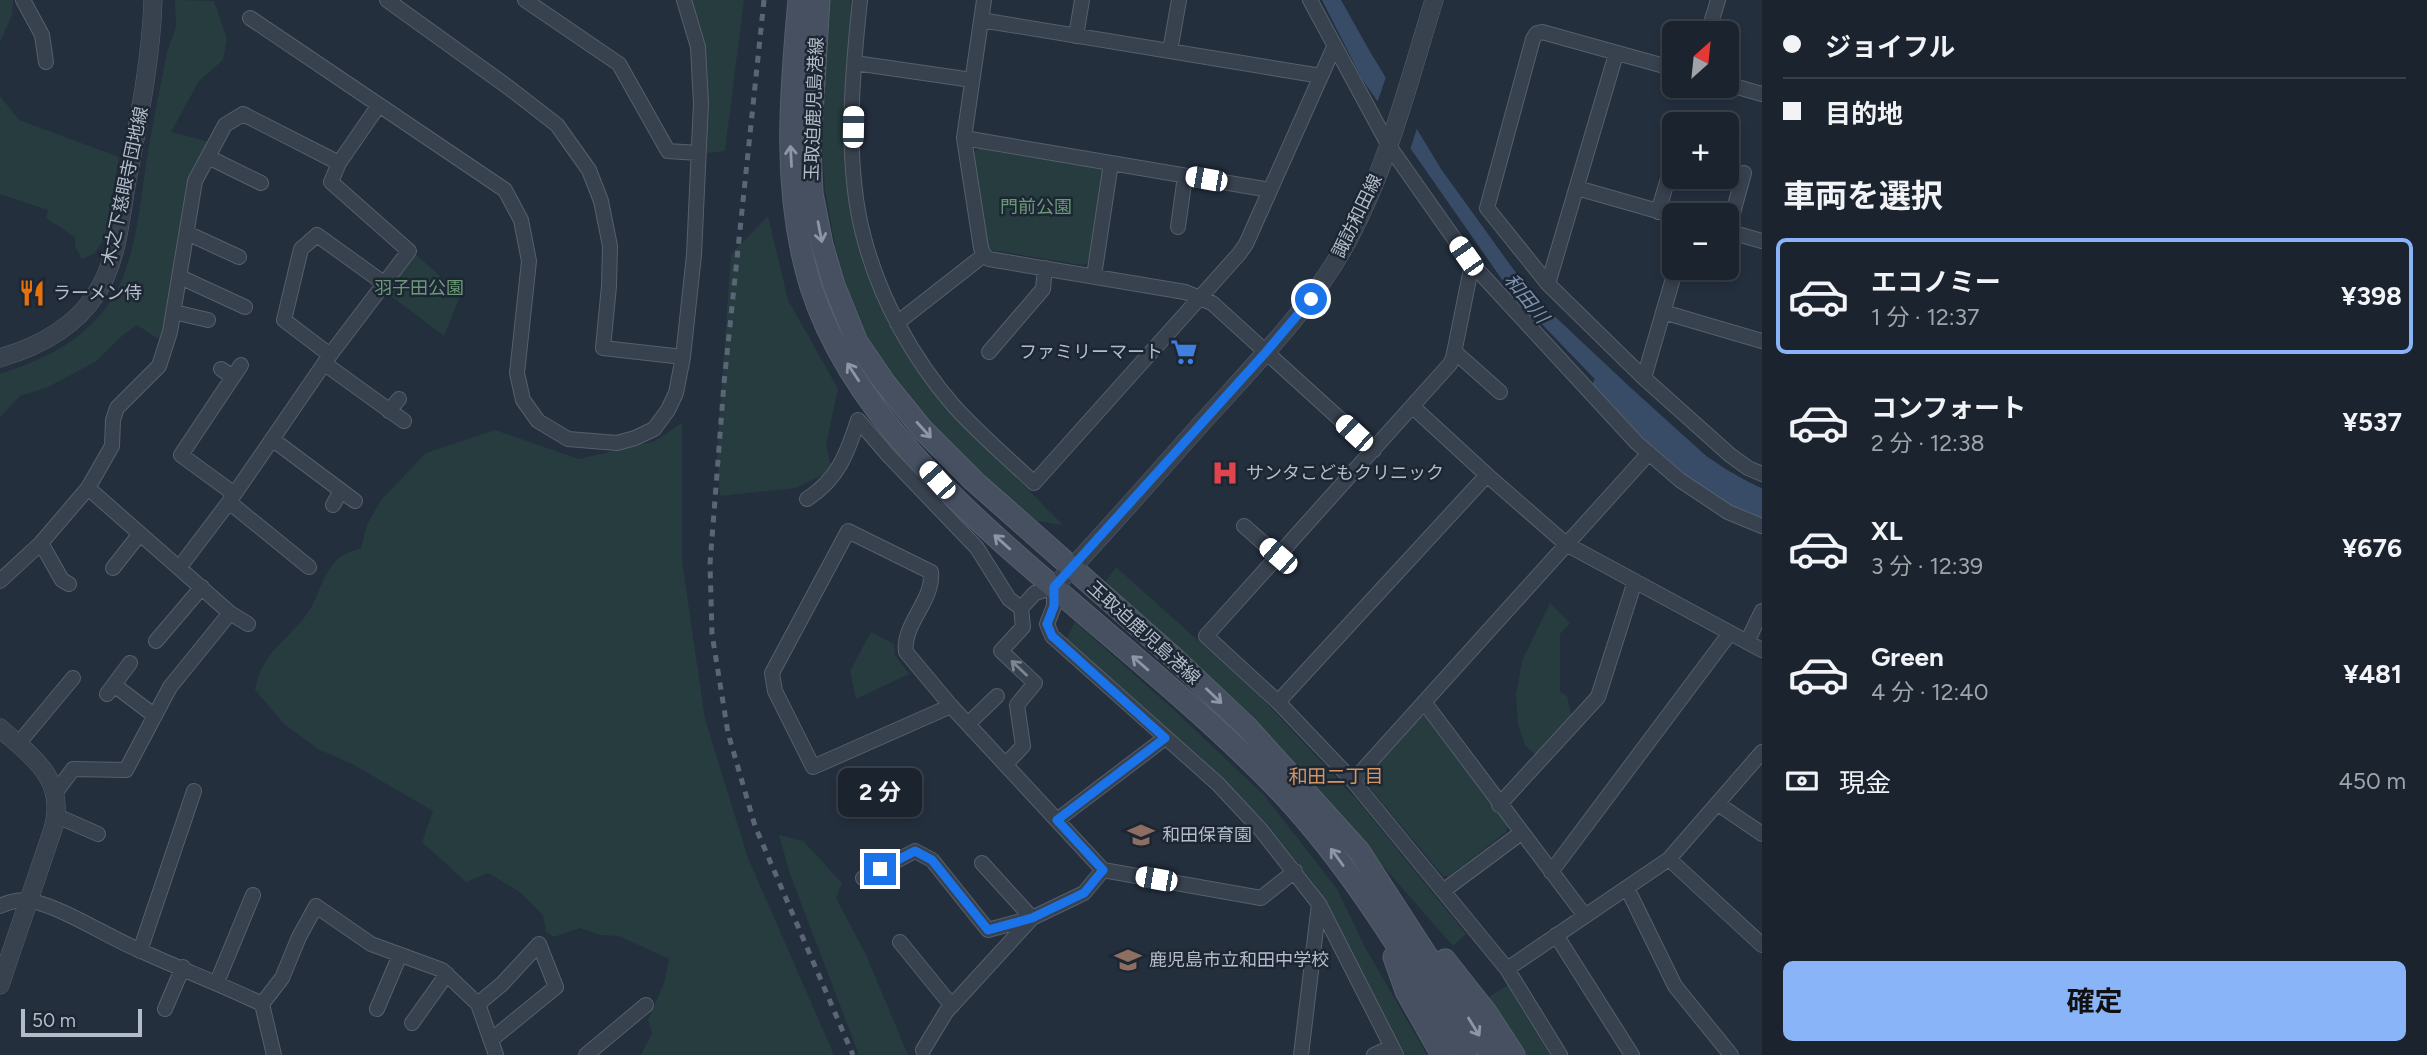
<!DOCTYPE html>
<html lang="ja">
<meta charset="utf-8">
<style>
body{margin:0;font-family:Figtree,"Noto Sans JP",sans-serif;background:#282f3a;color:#f1f3f6;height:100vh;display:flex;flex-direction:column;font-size:26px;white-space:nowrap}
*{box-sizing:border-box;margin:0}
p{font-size:23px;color:#a0a4aa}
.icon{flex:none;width:38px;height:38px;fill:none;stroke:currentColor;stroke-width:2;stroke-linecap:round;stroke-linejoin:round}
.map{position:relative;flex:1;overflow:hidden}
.side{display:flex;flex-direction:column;background:#1b232e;width:665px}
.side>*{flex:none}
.top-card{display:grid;align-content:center;height:154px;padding:0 21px;background:#1b232e}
.needle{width:46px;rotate:27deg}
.tools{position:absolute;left:1662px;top:21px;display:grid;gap:14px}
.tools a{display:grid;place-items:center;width:77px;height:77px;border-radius:10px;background:#1b232e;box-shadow:0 4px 10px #0003,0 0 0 2px #39404a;font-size:35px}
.scale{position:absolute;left:21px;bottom:18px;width:121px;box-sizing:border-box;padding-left:7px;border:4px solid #b4bcc9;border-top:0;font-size:19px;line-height:24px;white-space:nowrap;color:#b4bcc9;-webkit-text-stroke:5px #1d2633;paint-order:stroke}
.end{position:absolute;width:32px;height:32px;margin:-16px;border:9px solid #1a73e8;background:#fff;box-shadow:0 0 0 4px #fff}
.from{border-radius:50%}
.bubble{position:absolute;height:49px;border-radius:10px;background:#1b232e;box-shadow:0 4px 10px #0003,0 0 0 2px #39404a;font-size:23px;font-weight:700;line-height:49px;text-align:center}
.car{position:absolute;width:21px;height:42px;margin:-21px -10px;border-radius:9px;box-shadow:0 0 5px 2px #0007;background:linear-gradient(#fff 24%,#345 0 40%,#fff 0 76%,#345 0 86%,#fff 0)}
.top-card b{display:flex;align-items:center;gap:24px;height:66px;font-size:26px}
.top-card b+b{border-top:2px solid #39404a}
.top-card i{width:18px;height:18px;background:#f1f3f6}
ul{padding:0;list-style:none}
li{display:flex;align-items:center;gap:21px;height:116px;margin:0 14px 10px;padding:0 7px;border:4px solid transparent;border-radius:10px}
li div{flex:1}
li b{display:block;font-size:26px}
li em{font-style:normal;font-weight:700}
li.active{border-color:#8ab4f8}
li>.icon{width:63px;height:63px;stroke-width:1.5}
h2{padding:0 21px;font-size:32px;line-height:84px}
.pay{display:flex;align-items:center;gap:18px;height:77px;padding:0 21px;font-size:26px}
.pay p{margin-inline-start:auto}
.cta{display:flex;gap:14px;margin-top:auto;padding:14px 21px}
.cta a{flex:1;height:80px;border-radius:10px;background:#8ab4f8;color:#111;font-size:28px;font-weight:700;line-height:80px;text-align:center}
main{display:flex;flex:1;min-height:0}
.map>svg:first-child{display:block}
.green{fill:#263c3f}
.water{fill:#394c67}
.pier{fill:#242f3e}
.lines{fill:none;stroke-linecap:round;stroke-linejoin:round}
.river{stroke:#394c67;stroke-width:30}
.minor-casing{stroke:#565f6c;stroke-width:16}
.tertiary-casing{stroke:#565f6c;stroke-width:19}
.secondary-casing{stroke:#565f6c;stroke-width:23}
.minor{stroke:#38414e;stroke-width:14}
.tertiary{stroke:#38414e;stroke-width:18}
.secondary{stroke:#465061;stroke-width:21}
.rail{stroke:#5a6575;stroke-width:5;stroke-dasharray:7 7;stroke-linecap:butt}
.oneway{stroke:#8e96a5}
.oneway2{stroke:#7c8592}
.route{stroke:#1a73e8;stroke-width:9}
.labels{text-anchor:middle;stroke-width:5;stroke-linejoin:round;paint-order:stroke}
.street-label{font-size:18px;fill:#b4bcc9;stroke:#1d2633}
.park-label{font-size:18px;fill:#6b9a76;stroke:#1d2633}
.poi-label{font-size:18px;fill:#b4bcc9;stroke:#1d2633;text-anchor:start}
.water-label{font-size:19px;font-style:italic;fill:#7c92b1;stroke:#1d2633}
.neighbourhood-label{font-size:19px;fill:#d59563;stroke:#1d2633}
</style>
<main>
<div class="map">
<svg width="1762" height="1055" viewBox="0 0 1762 1055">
<rect width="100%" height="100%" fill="#242f3e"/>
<path class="green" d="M0 0H13L12 15 0 42Z
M175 0 214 1 227 39 223 60 199 81 171 132 210 142 171 311 160 340 137 325 125 333 95 362 48 387 20 396 0 417V374C40 360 71 348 100 315 136 275 139 208 147 158 153 122 160 87 167 52L176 27Z
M691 0H744L725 151 707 153 704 51Z
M830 0H851L845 150 856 239 869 273 890 326 950 411 1063 525 1037 521 1004 494 934 425 893 374 867 336 845 281 835 245 825 190 822 146 826 43Z
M0 96 19 120 119 157 105 237 95 253 82 259 75 246V237L46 218 48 210 0 194Z
M980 147 1100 168 1104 172 1090 262 1082 265 992 250 988 247 973 154Z
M768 216 788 300 838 389 826 445 832 470 796 488 720 496 717 455 731 254Z
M415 254 461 294 444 336 386 292Z
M682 423V561L705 719 748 858 834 1055H641L652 1033 648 1020 664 983 669 959 619 936 600 935 580 928 554 937 546 932 543 915 520 892 488 873 466 882 422 842 433 811 354 765 318 749 284 724 255 690C262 652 286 642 307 614 319 598 323 570 340 557 346 553 354 551 361 548L367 525 381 500 426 453 495 430 579 459 655 441Z
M1116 567 1259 695 1357 800 1466 934 1453 946 1374 856 1180 650 1105 582Z
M1550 603 1570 623 1560 634V692L1567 696 1572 718 1537 756 1525 745 1518 725 1516 695 1522 661Z
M1075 622 1174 710 1264 795 1337 889 1365 947 1427 1055H1405L1315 885 1267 824 1223 779 1168 733 1066 639Z
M871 632 894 644 895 655 909 674 856 699 850 671Z
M1426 716 1508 826 1506 832 1449 876H1443L1366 783 1365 776 1418 717Z
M779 835 803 841 842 883 836 898 866 955 908 1055H859L790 874Z
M1508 985 1550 1055H1523L1487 998Z"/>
<path class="water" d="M1322 0H1341L1369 50 1441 169 1532 295 1632 389 1724 472 1762 492V511L1714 486 1611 396 1510 291 1362 79Z"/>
<path class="pier" d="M1387 74 1418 125 1409 153 1376 106Z"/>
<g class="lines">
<path class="river" d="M1607 388C1653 435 1701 479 1762 505"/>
<g class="minor-casing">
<path id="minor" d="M23 0 42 35 46 62
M387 0 508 87 557 125 589 170 601 201 610 246 609 286 603 348 683 357
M525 0 619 64 668 151 698 153
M860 0C852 76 844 164 864 238 880 299 913 359 954 406 978 433 1008 458 1034 483L1239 254 1246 244 1334 47
M984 0 964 138 981 248 984 255 989 259 1185 292 1212 303 1374 450
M1310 0 1389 146 1472 264 1637 443 1680 480 1728 512 1762 526
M250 18 379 105
M981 20 1321 76
M1708 33 1718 0
M1076 36 1082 0
M1170 51 1179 0
M855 63 972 80
M1675 69 1542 32 1537 33 1533 39 1487 208 1548 284 1644 378 1730 455 1748 468 1762 474
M1727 84 1762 94
M964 138 1270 190
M208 157 261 183
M1577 188 1675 216
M1658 212 1675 155
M1178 227 1185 176
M1727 231 1762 241
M1728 231 1744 173
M187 233 239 257
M1472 264 1453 358 1450 364 1206 636 1278 702 1353 781 1507 969 1560 1055
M1094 276 1111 163
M180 277 245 307
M1548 284 1616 54
M174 312 208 320
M1663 312 1762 341
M897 323 984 255
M989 352 1043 289 1045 268
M1455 352 1500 392
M330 355 284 320 301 249 317 235 385 284
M325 364 404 421
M221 369 233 377
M1644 378 1676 268
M1413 407 1487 475 1566 544 1762 650
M389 411 399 399
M272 439 355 501
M88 488 112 446 113 420 117 408 159 366 170 332 195 181 225 125 243 114 339 163
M233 493 181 455 241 365
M807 499C838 479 847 454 858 420L889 456 977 548 1009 599 1021 608
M229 502 309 567
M333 505 341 491
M1244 526 1278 556
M41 543 62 580 69 584
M113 568 139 535
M0 581 41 543 88 488 179 568 229 502 330 355 409 251 331 182 339 163 379 105 505 190 521 220 529 261 517 373 523 400 538 421 568 439 617 443 635 438 654 429 668 410 676 393 683 357 694 255 701 103 698 47 684 0
M230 613 248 624
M156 641 202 587
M1747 642 1762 611
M114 685 155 716
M107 694 130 663
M1278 702 1487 475
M1424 702 1585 916
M951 706 813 767 775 691 772 673 848 531 931 572C934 601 902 624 906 652L951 706 1103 870 1261 898 1295 871
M968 724 997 696
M18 744 73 678
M1006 764 1023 746 1017 705 1035 683 1001 651 1023 627 1021 608 1035 593 1054 587V606L1047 624 1052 636 1218 784 1261 830 1319 904 1301 1055
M1353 781 1649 453
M56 792 73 769 126 770 170 687 230 613 179 568
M1718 804 1762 834
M1499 805 1598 697 1635 581
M57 816 98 834
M1057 820 1165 738
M1669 859 1762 945
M1551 872 1730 633
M863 878 915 851 932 860 988 930 1032 918 982 863
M1627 888 1675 986 1731 1055
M1443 891 1521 833
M1319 904 1396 1055
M0 906C9 902 21 899 31 901 62 907 108 937 139 950 180 969 221 984 262 1004L274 1055
M1556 935 1632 1055
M900 942 952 1006
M140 951 194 791
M1507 969 1669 859 1762 752
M217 982 253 895
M262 1004 282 978 299 937 316 906 371 944 442 970 478 1004 496 1055
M478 1004 502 984 539 944 556 987 491 1040
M165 1009 183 967
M377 1009 400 955
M412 1023 447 974
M923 1050 946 1012 1032 918 1084 893 1103 870
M586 1055 646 1005
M1374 1055 1391 1047"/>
</g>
<g class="tertiary-casing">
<path id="tertiary" d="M0 358C37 347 75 327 96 294 117 262 120 222 126 186 138 123 151 63 153 0
M1054 587C1107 531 1158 472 1210 414 1260 359 1313 305 1348 240 1388 165 1409 81 1434 0
M0 728C33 758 67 779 53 829L0 985"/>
</g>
<g class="secondary-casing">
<path id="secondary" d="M799 0C790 95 782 194 811 287 850 409 958 505 1051 585 1129 653 1210 718 1281 792 1355 871 1409 964 1466 1055
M819 0 810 146 812 193 822 244 834 285 857 342 885 383 923 430 974 481 1173 657 1246 726 1359 851 1491 1055
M1394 957 1406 991 1442 1055
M1445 960 1486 1012 1514 1055"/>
</g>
<use href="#minor" class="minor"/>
<use href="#tertiary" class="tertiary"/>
<use href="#secondary" class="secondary"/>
<path class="rail" d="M764 0 724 383 710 564 712 634 728 733 755 826 853 1055"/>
</g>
<defs><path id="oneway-shaft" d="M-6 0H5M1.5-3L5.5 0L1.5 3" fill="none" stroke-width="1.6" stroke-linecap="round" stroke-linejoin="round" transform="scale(1.75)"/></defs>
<g class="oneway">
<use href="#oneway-shaft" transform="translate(791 156) rotate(-93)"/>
<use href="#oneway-shaft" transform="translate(820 232) rotate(79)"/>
<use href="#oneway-shaft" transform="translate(853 372) rotate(-123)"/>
<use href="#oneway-shaft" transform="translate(924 430) rotate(48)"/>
<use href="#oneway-shaft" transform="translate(1002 542) rotate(-138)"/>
<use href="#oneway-shaft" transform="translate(1140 663) rotate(-139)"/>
<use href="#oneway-shaft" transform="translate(1214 696) rotate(44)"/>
<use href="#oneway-shaft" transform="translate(1337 857) rotate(-126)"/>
<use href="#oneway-shaft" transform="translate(1474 1027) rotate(58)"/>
</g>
<use class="oneway2" href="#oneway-shaft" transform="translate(1019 668) rotate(-137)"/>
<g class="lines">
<path class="route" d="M880 869 915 851 932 860 988 930 1032 918 1084 893 1103 870 1057 820 1165 738 1052 636 1047 624 1054 606V587L1266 352 1311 299"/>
</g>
<defs>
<g id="restaurant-bare" transform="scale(2.1)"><path d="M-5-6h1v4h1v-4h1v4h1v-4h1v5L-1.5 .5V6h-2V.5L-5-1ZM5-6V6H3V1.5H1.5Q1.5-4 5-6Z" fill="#e8710a" stroke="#1d2633" stroke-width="2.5" paint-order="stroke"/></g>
<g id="supermarket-bare" transform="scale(2.1)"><path d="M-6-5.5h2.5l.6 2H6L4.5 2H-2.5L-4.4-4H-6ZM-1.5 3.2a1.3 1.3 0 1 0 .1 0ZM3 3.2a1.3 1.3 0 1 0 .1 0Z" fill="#3f7fe0" stroke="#1d2633" stroke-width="2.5" paint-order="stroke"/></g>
<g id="hospital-bare" transform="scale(2.1)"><path d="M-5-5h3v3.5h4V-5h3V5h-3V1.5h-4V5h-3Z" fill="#e0444e" stroke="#1d2633" stroke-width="2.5" paint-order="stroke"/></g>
<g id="school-bare" transform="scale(2.1)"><path d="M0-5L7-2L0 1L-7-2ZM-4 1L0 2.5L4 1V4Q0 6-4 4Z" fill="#8d6e63" stroke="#1d2633" stroke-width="2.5" paint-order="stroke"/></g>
</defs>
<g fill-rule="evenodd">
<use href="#restaurant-bare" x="32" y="293"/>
<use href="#supermarket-bare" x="1184" y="352"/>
<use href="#hospital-bare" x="1225" y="473"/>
<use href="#school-bare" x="1141" y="835"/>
<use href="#school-bare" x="1128" y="960"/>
</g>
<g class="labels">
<g class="street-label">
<text transform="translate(814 109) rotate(-88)" y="6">玉取迫鹿児島港線</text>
<text transform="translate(125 186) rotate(-78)" y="6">木之下慈眼寺団地線</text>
<text transform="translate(1357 216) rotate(-64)" y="6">諏訪和田線</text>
<text transform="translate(1144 633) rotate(42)" y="6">玉取迫鹿児島港線</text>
</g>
<g class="park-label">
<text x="1036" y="213">門前公園</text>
<text x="419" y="294">羽子田公園</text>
</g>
<g class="poi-label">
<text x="53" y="299">ラーメン侍</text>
<text x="1163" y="358" text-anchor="end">ファミリーマート</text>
<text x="1246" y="479">サンタこどもクリニック</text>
<text x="1162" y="841">和田保育園</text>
<text x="1149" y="966">鹿児島市立和田中学校</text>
</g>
<g class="water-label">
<text transform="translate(1527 298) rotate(51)" y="7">和田川</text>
</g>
<g class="neighbourhood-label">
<text x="1336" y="783">和田二丁目</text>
</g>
</g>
</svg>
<div class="tools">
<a><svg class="needle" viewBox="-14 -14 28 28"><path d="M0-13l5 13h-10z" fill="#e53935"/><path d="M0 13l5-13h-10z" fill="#a0a4aa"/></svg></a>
<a>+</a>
<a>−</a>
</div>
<div class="scale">50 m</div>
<i class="end from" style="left:1311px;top:299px"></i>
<i class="end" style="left:880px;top:869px"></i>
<div class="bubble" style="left:838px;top:768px;width:84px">2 分</div>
<i class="car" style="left:853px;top:127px;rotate:1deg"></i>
<i class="car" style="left:1206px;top:179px;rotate:280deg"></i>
<i class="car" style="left:1466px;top:256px;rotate:325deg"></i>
<i class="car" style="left:1354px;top:433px;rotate:313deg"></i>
<i class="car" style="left:937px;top:480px;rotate:318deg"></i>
<i class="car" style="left:1278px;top:556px;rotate:311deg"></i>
<i class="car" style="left:1156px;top:879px;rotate:280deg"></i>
</div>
<section class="side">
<div class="top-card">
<b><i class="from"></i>ジョイフル</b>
<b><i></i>目的地</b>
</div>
<h2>車両を選択</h2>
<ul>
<li class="active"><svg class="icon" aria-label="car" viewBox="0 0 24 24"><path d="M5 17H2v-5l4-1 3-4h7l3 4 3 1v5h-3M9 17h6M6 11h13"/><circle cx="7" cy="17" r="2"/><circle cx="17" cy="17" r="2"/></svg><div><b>エコノミー</b><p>1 分 · 12:37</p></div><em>¥398</em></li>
<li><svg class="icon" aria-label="car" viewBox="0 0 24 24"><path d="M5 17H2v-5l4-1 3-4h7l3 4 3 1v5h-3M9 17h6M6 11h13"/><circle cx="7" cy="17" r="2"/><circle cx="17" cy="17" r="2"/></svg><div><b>コンフォート</b><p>2 分 · 12:38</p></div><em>¥537</em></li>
<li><svg class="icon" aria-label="car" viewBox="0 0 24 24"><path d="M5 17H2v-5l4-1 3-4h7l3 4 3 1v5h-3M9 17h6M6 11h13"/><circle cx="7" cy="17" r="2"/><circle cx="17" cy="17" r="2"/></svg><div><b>XL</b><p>3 分 · 12:39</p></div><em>¥676</em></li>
<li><svg class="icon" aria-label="car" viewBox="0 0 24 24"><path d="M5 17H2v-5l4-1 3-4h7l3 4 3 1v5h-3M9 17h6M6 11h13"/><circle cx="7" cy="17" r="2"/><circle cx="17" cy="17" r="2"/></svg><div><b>Green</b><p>4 分 · 12:40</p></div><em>¥481</em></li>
</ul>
<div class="pay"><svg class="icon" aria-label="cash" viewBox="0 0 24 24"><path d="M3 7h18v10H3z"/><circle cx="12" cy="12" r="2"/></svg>現金<p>450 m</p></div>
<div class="cta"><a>確定</a></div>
</section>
</main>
